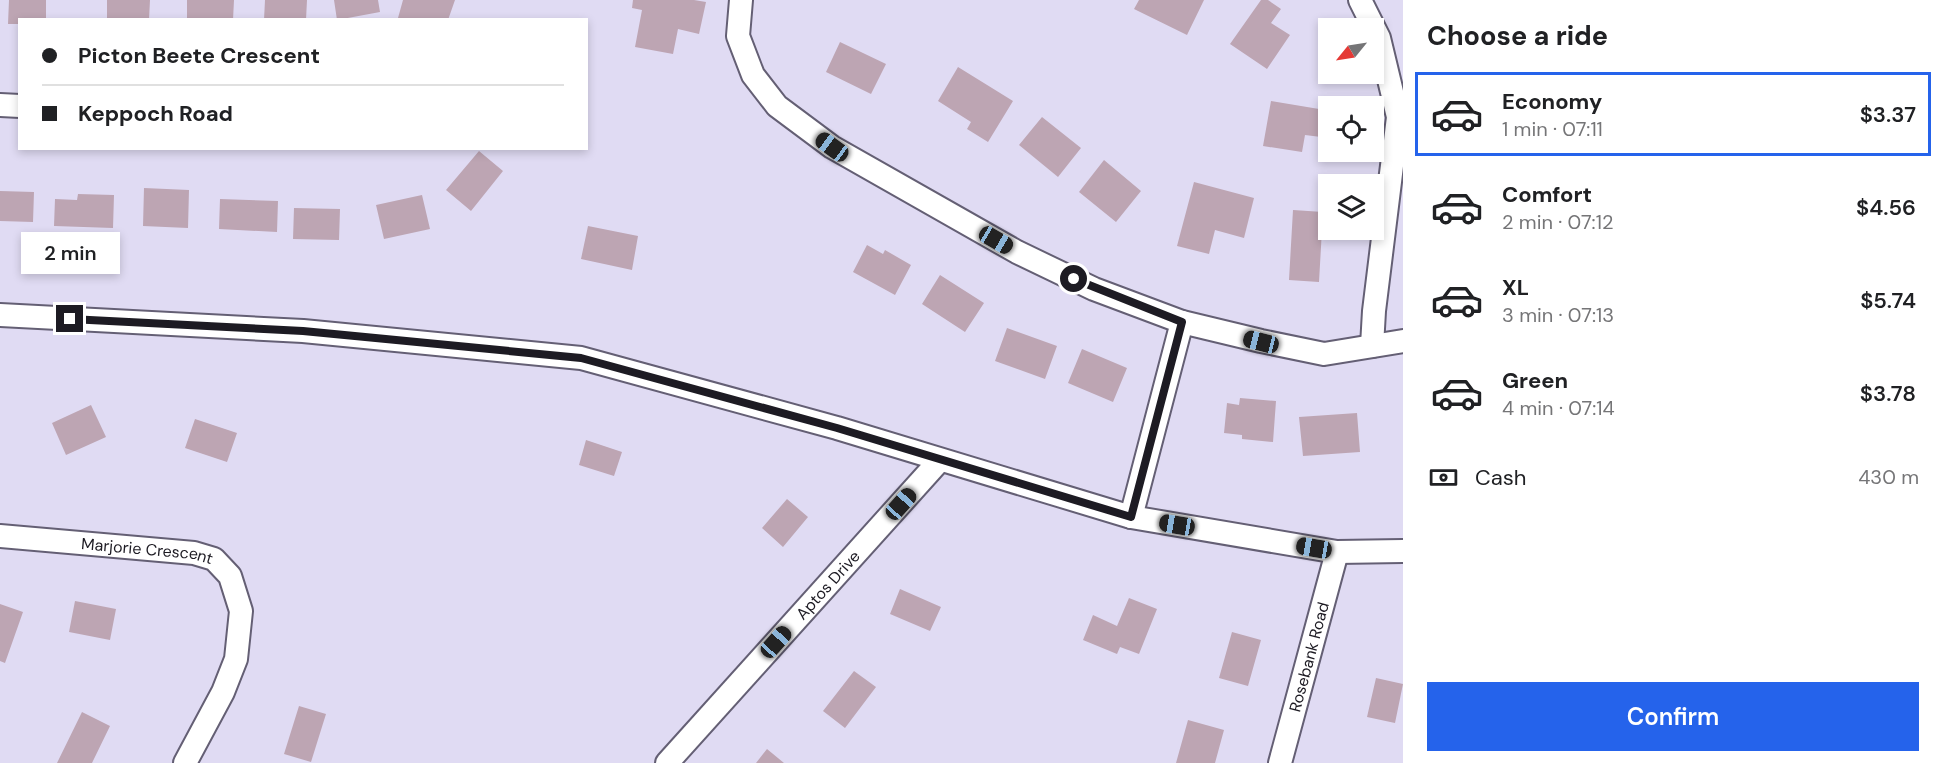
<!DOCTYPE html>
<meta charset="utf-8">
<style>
body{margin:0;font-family:"DM Sans",sans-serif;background:#f2f2f2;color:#202124;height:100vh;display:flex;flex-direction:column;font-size:22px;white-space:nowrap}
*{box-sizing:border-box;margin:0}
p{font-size:20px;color:#757577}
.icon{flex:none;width:33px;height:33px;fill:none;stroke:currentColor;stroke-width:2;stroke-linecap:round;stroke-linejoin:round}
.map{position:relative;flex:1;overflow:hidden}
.details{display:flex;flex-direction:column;background:#fff;width:540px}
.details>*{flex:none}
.hud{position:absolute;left:18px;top:18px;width:570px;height:132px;border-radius:0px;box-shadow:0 3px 9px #0003;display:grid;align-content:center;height:132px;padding:0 24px;background:#fff}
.needle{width:39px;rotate:240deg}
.buttons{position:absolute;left:1318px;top:18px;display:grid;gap:12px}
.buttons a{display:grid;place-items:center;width:66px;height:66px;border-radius:0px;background:#fff;box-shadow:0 3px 9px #0003;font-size:30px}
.end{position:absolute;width:27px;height:27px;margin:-14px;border:8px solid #1d1b23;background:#fff;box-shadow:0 0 0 3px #fff}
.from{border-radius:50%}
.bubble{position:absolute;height:42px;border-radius:0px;background:#fff;box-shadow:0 3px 9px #0003;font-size:20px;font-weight:600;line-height:42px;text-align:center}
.car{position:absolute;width:18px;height:36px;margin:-18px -9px;border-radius:8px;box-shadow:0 0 4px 2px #0007;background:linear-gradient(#222 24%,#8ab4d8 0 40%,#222 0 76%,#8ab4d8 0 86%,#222 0)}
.hud b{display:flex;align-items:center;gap:21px;height:57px;font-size:22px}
.hud b+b{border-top:2px solid #e0e0e0}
.hud i{width:15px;height:15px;background:#202124}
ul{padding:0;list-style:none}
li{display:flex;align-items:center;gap:18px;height:84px;margin:0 12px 9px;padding:0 12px;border:3px solid transparent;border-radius:0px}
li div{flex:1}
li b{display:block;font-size:22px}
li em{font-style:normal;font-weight:600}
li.selected{border-color:#2563eb}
li>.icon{width:54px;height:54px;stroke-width:1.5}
h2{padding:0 24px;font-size:27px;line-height:72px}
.pay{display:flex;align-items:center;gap:15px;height:66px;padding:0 24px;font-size:22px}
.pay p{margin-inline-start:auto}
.primary-button{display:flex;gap:12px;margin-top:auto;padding:12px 24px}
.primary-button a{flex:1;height:69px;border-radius:0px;background:#2563eb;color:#fff;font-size:24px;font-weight:600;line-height:69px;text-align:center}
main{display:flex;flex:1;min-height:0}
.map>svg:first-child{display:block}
.building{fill:#bda5b3}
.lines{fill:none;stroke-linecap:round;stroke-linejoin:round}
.minor-casing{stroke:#645f74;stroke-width:26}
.minor{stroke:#fff;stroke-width:22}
.route{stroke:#1d1b23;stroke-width:8}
.labels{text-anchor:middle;stroke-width:4.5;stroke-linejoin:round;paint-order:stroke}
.street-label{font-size:16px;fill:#1d1b23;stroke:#ede9fc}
</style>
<main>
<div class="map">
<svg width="1403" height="763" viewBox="0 0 1403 763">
<rect width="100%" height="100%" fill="#e0dbf3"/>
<path class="building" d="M9 0H46V20H20V24H8Z
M107 0H150L149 20H107Z
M187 0H234L233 20H187Z
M265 0H307L306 20H264Z
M334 0H378L380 12 337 20Z
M403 0H455L448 20H404L398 18Z
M633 0H694L706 2 699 34 678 29 673 54 635 47 642 10 632 8Z
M1139 0H1204L1187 35 1134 9Z
M1261 0H1268L1281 9 1271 23 1290 35 1267 69 1230 44Z
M840 42 886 64 871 94 826 72Z
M958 67 1013 101 988 142 967 129 971 122 938 101Z
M1271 101 1325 110 1321 137 1305 135 1302 152 1263 146Z
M1042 117 1081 148 1058 177 1019 145Z
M479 151 503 171 471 211 446 190Z
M1104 160 1141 191 1116 222 1079 192Z
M1194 182 1254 198 1244 238 1215 230 1209 254 1177 246Z
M144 188 189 190 188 228 143 226Z
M0 191 34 192 33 222 0 221Z
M78 194 114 195 113 228 54 226 55 199 77 200Z
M422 195 430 229 384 239 376 205Z
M220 199 278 201 277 232 219 229Z
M294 208 340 209 339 240 293 239Z
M1293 210 1323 212 1319 282 1289 280Z
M588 226 638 236 632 270 581 259Z
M867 245 883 254 885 250 911 265 895 295 853 272Z
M940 275 984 303 965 332 922 304Z
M1007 328 1057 346 1045 379 995 361Z
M1082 349 1127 368 1113 402 1068 383Z
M1240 398 1276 401 1273 442 1242 439V435L1224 433 1227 403 1239 405Z
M91 405 106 437 66 455 52 423Z
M1357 413 1360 452 1303 456 1299 417Z
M195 419 237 433 227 462 185 448Z
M586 440 622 452 614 476 579 465Z
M787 499 808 517 783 547 762 528Z
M900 589 941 607 930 631 890 614Z
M1129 598 1157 609 1139 654 1120 647 1117 654 1083 640 1093 615 1117 626Z
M75 601 116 609 110 640 69 632Z
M0 604 23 612 5 663 0 661Z
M1232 632 1261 640 1248 686 1219 678Z
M854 671 876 687 845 728 823 711Z
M1376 678 1403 684 1395 723 1367 717Z
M299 706 326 714 311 762 284 754Z
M82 712 110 726 92 763H57Z
M1188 720 1224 730 1215 763H1176Z
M767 749 784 763H756Z"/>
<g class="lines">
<g class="minor-casing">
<g id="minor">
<path d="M741 0 738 36 753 75 777 106 832 147 1017 252 1094 289 1182 322 1261 341 1324 354 1403 341"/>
<path d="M1360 0 1379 38 1398 117 1374 311 1372 346"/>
<path d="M0 105 20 106"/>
<path d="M0 315 303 331 581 358 837 428 1131 517 1337 552 1403 551"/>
<path d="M1131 517 1182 322"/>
<path id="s1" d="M0 536 194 553 214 559 230 576 241 611 236 659 223 692 185 763"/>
<path id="s2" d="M667 763 940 460"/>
<path id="s3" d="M1280 763 1337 552"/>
</g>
</g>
<use href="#minor" class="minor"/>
</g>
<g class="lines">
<path class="route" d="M70 319 303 331 581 358 837 428 1131 517 1182 322 1074 279"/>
</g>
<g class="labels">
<g class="street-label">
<text dy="6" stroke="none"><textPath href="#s1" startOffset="148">Marjorie Crescent</textPath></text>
<text dy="6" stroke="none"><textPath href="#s2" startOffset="240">Aptos Drive</textPath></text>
<text dy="6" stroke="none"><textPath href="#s3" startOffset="110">Rosebank Road</textPath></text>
</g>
</g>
</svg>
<div class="buttons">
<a><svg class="needle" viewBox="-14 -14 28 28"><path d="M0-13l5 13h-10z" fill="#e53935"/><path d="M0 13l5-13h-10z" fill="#757577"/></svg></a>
<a><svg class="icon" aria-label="locate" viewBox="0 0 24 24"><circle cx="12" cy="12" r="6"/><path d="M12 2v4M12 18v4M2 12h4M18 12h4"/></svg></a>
<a><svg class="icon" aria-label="layers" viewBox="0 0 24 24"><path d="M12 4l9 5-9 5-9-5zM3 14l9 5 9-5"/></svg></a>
</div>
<i class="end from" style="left:1074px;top:279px"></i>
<i class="end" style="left:70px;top:319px"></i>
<div class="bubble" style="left:21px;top:232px;width:99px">2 min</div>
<i class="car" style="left:832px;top:147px;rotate:306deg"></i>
<i class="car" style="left:996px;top:240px;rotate:120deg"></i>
<i class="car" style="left:1261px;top:342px;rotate:284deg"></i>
<i class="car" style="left:901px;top:504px;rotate:42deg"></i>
<i class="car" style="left:1177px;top:525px;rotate:280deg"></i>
<i class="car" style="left:1314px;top:548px;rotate:280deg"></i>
<i class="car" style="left:776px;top:642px;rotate:42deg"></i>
<div class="hud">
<b><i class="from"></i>Picton Beete Crescent</b>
<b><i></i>Keppoch Road</b>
</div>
</div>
<section class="details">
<h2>Choose a ride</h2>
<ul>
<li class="selected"><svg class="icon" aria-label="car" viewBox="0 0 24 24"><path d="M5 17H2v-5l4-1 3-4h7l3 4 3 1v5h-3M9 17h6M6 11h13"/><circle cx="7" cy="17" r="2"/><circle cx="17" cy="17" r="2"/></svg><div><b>Economy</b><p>1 min · 07:11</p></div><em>$3.37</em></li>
<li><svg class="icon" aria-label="car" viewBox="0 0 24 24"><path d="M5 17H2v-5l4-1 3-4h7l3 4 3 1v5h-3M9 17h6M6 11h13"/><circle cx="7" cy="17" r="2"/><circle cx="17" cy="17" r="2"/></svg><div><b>Comfort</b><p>2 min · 07:12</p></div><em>$4.56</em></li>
<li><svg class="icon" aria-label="car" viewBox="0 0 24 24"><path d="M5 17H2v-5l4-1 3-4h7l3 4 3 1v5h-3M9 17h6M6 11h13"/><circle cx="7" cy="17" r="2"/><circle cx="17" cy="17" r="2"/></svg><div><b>XL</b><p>3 min · 07:13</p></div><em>$5.74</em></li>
<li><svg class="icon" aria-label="car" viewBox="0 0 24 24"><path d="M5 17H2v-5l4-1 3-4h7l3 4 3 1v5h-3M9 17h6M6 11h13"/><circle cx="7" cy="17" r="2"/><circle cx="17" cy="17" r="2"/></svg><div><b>Green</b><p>4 min · 07:14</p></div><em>$3.78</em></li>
</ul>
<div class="pay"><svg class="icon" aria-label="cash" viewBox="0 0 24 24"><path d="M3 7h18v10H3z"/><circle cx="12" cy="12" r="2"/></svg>Cash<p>430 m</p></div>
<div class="primary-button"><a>Confirm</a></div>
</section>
</main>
